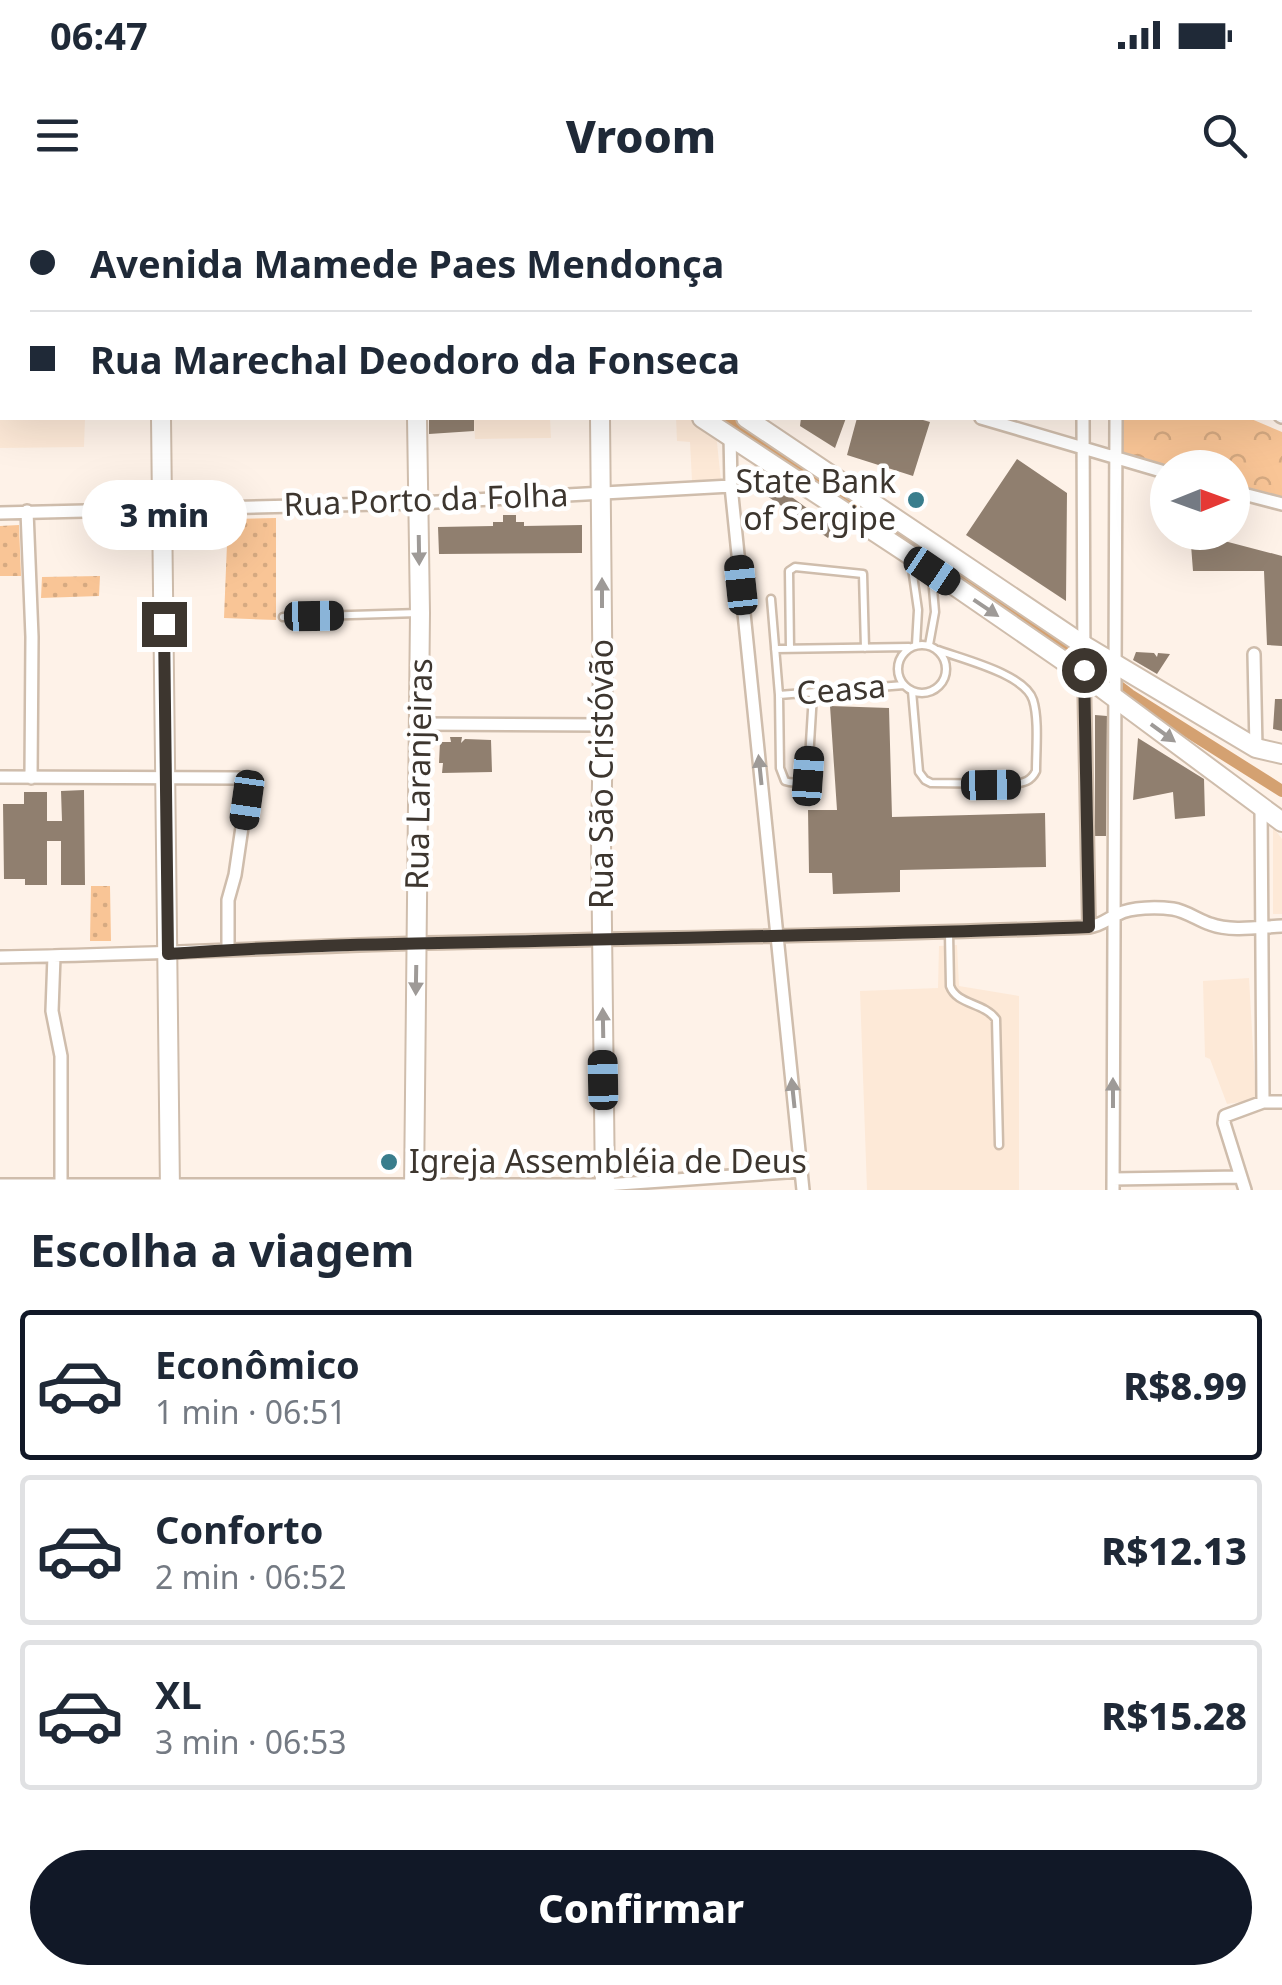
<!DOCTYPE html>
<html lang="pt">
<meta charset="utf-8">
<style>
body{margin:0;font-family:"Noto Sans",sans-serif;background:#f2f2f3;color:#1f2937;height:100vh;display:flex;flex-direction:column;font-size:38px;white-space:nowrap}
*{box-sizing:border-box;margin:0}
p{font-size:32px;color:#747a83}
.icon{flex:none;width:55px;height:55px;fill:none;stroke:currentColor;stroke-width:2;stroke-linecap:round;stroke-linejoin:round}
.map{position:relative;height:990px;overflow:hidden}
.sheet{display:flex;flex-direction:column;background:#fff;flex:1}
.sheet>*{flex:none}
.banner{position:absolute;left:0px;top:0px;width:1282px;height:220px;box-shadow:0 10px 40px #0002;display:grid;align-content:center;height:220px;padding:0 30px;background:#fff}
.needle{width:65px;rotate:89deg}
.controls{position:absolute;left:1150px;top:250px;display:grid;gap:20px}
.controls a{display:grid;place-items:center;width:100px;height:100px;border-radius:50%;background:#fff;box-shadow:0 10px 40px #0002;font-size:50px}
.end{position:absolute;width:45px;height:45px;margin:-22px;border:12px solid #3d362f;background:#fff;box-shadow:0 0 0 5px #fff}
.from{border-radius:50%}
.bubble{position:absolute;height:70px;border-radius:35px;background:#fff;box-shadow:0 10px 40px #0002;font-size:32px;font-weight:800;line-height:70px;text-align:center}
.car{position:absolute;width:30px;height:60px;margin:-30px -15px;border-radius:12px;box-shadow:0 0 8px 2px #0007;background:linear-gradient(#222 24%,#8ab4d8 0 40%,#222 0 76%,#8ab4d8 0 86%,#222 0)}
.banner b{display:flex;align-items:center;gap:35px;height:95px;font-size:38px}
.banner b+b{border-top:2px solid #e0e1e3}
.banner i{width:25px;height:25px;background:#1f2937}
ul{padding:0;list-style:none}
li{display:flex;align-items:center;gap:30px;height:150px;margin:0 20px 15px;padding:0 10px;border:5px solid #e0e1e3;border-radius:10px}
li div{flex:1}
li b{display:block;font-size:38px}
li em{font-style:normal;font-weight:800}
li.on{border-color:#111827}
li>.icon{width:90px;height:90px;stroke-width:1.5}
h2{padding:0 30px;font-size:45px;line-height:120px}
.action{display:flex;gap:20px;margin-top:auto;padding:20px 30px}
.action a{flex:1;height:115px;border-radius:60px;background:#111827;color:#fff;font-size:40px;font-weight:800;line-height:115px;text-align:center}
.status{display:flex;justify-content:space-between;align-items:center;height:70px;padding:0 50px;background:#fff;direction:ltr}
.status svg{height:28px;fill:currentColor}
header{display:flex;justify-content:space-between;align-items:center;height:130px;padding:0 30px;background:#fff;font-size:45px;font-weight:800}
.map>svg:first-child{display:block}
.built{fill:#fde9d7}
.grass{fill:url(#grass-dots)}
.park{fill:url(#park-crowns)}
.lines{fill:none;stroke-linecap:round;stroke-linejoin:round}
.canal{stroke:#d4a171;stroke-width:12}
.building{fill:#907f6f}
.lane-casing{stroke:#cfbdac;stroke-width:11}
.street-casing{stroke:#cfbdac;stroke-width:16}
.secondary-casing{stroke:#cfbdac;stroke-width:22}
.lane{stroke:#fff;stroke-width:6}
.street{stroke:#fff;stroke-width:11}
.secondary{stroke:#fff;stroke-width:18}
.oneway{fill:#9e9a97}
.route{stroke:#3d362f;stroke-width:12}
.poi-dot{fill:#397d8c;stroke:#fff;stroke-width:4}
.labels{text-anchor:middle;stroke-width:9;stroke-linejoin:round;paint-order:stroke}
.poi-label{font-size:32px;fill:#3d362f;stroke:#fff;text-anchor:end}
.street-label{font-size:32px;fill:#3d362f;stroke:#fff}
</style>
<div class="status"><b>06:47</b><svg viewBox="0 0 49 12"><path d="M0 12V9h3v3zM5 12V6h3v6zM10 12V3h3v9zM15 12V0h3v12zM26 1h20v11H26zM47 4h2v5h-2z"/></svg></div>
<header><svg class="icon" aria-label="menu" viewBox="0 0 24 24"><path d="M4 6h16M4 12h16M4 18h16"/></svg>Vroom<svg class="icon" aria-label="search" viewBox="0 0 24 24"><circle cx="10" cy="10" r="6"/><path d="M15 15l6 6"/></svg></header>
<div class="map">
<svg width="1282" height="990" viewBox="0 0 1282 990">
<defs>
<pattern id="grass-dots" width="8" height="8" patternUnits="userSpaceOnUse" patternTransform="scale(2.5)"><rect width="8" height="8" fill="#f9c596"/><path d="M2 2h.1M6 6h.1" fill="none" stroke="#d6aa82" stroke-width="1.8" stroke-linecap="round"/></pattern>
<pattern id="park-crowns" width="20" height="18" patternUnits="userSpaceOnUse" patternTransform="scale(2.5)"><rect width="20" height="18" fill="#f9c596"/><path d="M2 6a3 3 0 1 1 6 0M12 15a3 3 0 1 1 6 0" fill="none" stroke="#d6aa82"/></pattern>
</defs>
<rect width="100%" height="100%" fill="#fef2e8"/>
<path class="built" d="M171 0H377L386 2H171Z
M0 119H2V218H85L84 247 0 248Z
M474 218H550L551 238 475 239Z
M676 218H688L716 233 721 281H692L690 242 677 241Z
M1273 627 1282 639V714H1273Z
M957 745 959 786 1019 796V990H867L860 791 938 788 939 746Z
M1249 778 1256 900 1227 904 1210 859 1205 857 1203 781Z"/>
<path class="grass" d="M276 318V420L224 418 228 319Z
M19 325 21 376H0V326Z
M100 376 99 396 41 398 42 377Z
M91 686H110L111 741H90Z"/>
<path class="park" d="M1121 218H1249L1282 232V299L1233 285 1232 268 1173 267 1121 252Z"/>
<g class="lines">
<path class="canal" d="M0 99H2
M729 218 1056 438 1130 495 1282 591"/>
</g>
<path class="building" d="M429 218H474V231L429 234Z
M801 218H846L835 248 800 226Z
M857 218H916L930 222 913 276 847 255Z
M1017 259 1067 293 1066 401 966 335Z
M774 284 834 328 828 338 767 296Z
M503 315H516V322H524V326L582 325V353L439 354 438 327 493 326V322H503Z
M1190 332 1282 356V446L1267 445 1264 371H1193Z
M1136 452 1154 453 1157 457 1158 453 1170 454 1157 474 1133 460Z
M1275 499H1282V531L1273 529Z
M830 506 889 508 892 617 1045 613 1046 667 900 670V692L833 694 832 673H809L808 610H837Z
M1095 515 1107 516 1106 636H1095Z
M450 537H462L461 543 465 539 491 540 492 572 442 573 443 563H439L440 542H451Z
M1138 538 1204 579 1205 616 1175 619 1173 592 1133 600Z
M84 590 85 685H61V641H47V685H25V679H4L3 604H24V592H47V621H62L61 591Z"/>
<g class="lines">
<g class="lane-casing">
<path id="lane" d="M911 361 918 410 916 445
M771 399 779 495 780 568 785 581C794 584 801 583 808 576L813 494
M283 417 419 413
M898 469a24 24 0 1 1 48 0a24 24 0 1 1-48 0Z
M929 445 935 412 932 377
M775 449 909 447
M790 449 789 371 795 367 863 374 865 448
M912 491 919 572 925 580 931 583 1013 584C1024 583 1031 581 1036 571 1036 550 1039 519 1033 500 1025 474 962 459 938 450
M779 495 904 485
M949 733 950 786C957 805 983 802 996 819L999 945"/>
</g>
<g class="street-casing">
<path id="street" d="M162 0V2
M740 2V0
M1086 2V0
M1116 2V0
M1280 180 1282 181
M1280 216 1282 217
M981 218 1168 273
M1083 218 1084 475 1089 727
M730 235 731 286 803 990
M1232 291 1282 304
M27 311 32 437 31 578
M0 313 419 303 731 286
M1254 454 1256 548
M419 524 603 525
M0 577 239 578 246 586 247 593 235 675 228 700V749
M1261 606 1263 902
M54 756 52 811 61 856V986
M0 757C141 755 282 747 424 743 645 738 868 736 1089 727 1102 725 1107 719 1118 714 1132 707 1157 707 1173 709 1186 711 1198 720 1210 724 1231 732 1260 727 1282 726
M1113 979 1240 977
M0 985H605L801 971
M1113 990 1116 218
M1245 990 1224 923 1225 916 1263 902H1282"/>
</g>
<g class="secondary-casing">
<path id="secondary" d="M412 0V2
M599 2V0
M0 86H2
M0 111H2
M161 218 170 990
M600 218 603 525 601 641 605 990
M702 218 910 355 1084 475 1282 622
M746 218 1085 446 1256 548 1282 554
M414 990 420 413 417 218"/>
</g>
<use href="#lane" class="lane"/>
<use href="#street" class="street"/>
<use href="#secondary" class="secondary"/>
</g>
<defs><path id="oneway-solid" d="M-6-.8H1V-3.2L6.5 0L1 3.2V.8H-6Z" transform="scale(2.5)"/></defs>
<g class="oneway">
<use href="#oneway-solid" transform="translate(419 350) rotate(89)"/>
<use href="#oneway-solid" transform="translate(602 393) rotate(-90)"/>
<use href="#oneway-solid" transform="translate(986 408) rotate(34)"/>
<use href="#oneway-solid" transform="translate(1163 533) rotate(36)"/>
<use href="#oneway-solid" transform="translate(760 570) rotate(-96)"/>
<use href="#oneway-solid" transform="translate(416 780) rotate(91)"/>
<use href="#oneway-solid" transform="translate(603 823) rotate(-91)"/>
<use href="#oneway-solid" transform="translate(793 893) rotate(-96)"/>
<use href="#oneway-solid" transform="translate(1113 893) rotate(-90)"/>
</g>
<g class="lines">
<path class="route" d="M164 424 168 754C275 746 381 744 488 742 688 737 889 735 1089 727L1084 470"/>
</g>
<g class="poi-dot">
<circle cx="916" cy="300" r="10"/>
<circle cx="389" cy="962" r="10"/>
</g>
<g class="labels">
<g class="poi-label">
<text x="896" y="293">State Bank<tspan x="896" dy="37">of Sergipe</tspan></text>
<text x="409" y="973" text-anchor="start">Igreja Assembléia de Deus</text>
</g>
<g class="street-label">
<text transform="translate(426 300) rotate(-2)" y="11">Rua Porto da Folha</text>
<text transform="translate(841 490) rotate(-5)" y="11">Ceasa</text>
<text transform="translate(419 574) rotate(-89)" y="11">Rua Laranjeiras</text>
<text transform="translate(602 574) rotate(-90)" y="11">Rua São Cristóvão</text>
</g>
</g>
</svg>
<div class="controls">
<a><svg class="needle" viewBox="-14 -14 28 28"><path d="M0-13l5 13h-10z" fill="#e53935"/><path d="M0 13l5-13h-10z" fill="#747a83"/></svg></a>
</div>
<i class="end from" style="left:1084px;top:470px"></i>
<i class="end" style="left:164px;top:424px"></i>
<div class="bubble" style="left:82px;top:280px;width:165px">3 min</div>
<i class="car" style="left:932px;top:371px;rotate:124deg"></i>
<i class="car" style="left:741px;top:385px;rotate:354deg"></i>
<i class="car" style="left:314px;top:416px;rotate:89deg"></i>
<i class="car" style="left:808px;top:576px;rotate:4deg"></i>
<i class="car" style="left:991px;top:585px;rotate:89deg"></i>
<i class="car" style="left:247px;top:600px;rotate:188deg"></i>
<i class="car" style="left:603px;top:880px;rotate:359deg"></i>
<div class="banner">
<b><i class="from"></i>Avenida Mamede Paes Mendonça</b>
<b><i></i>Rua Marechal Deodoro da Fonseca</b>
</div>
</div>
<section class="sheet">
<h2>Escolha a viagem</h2>
<ul>
<li class="on"><svg class="icon" aria-label="car" viewBox="0 0 24 24"><path d="M5 17H2v-5l4-1 3-4h7l3 4 3 1v5h-3M9 17h6M6 11h13"/><circle cx="7" cy="17" r="2"/><circle cx="17" cy="17" r="2"/></svg><div><b>Econômico</b><p>1 min · 06:51</p></div><em>R$8.99</em></li>
<li><svg class="icon" aria-label="car" viewBox="0 0 24 24"><path d="M5 17H2v-5l4-1 3-4h7l3 4 3 1v5h-3M9 17h6M6 11h13"/><circle cx="7" cy="17" r="2"/><circle cx="17" cy="17" r="2"/></svg><div><b>Conforto</b><p>2 min · 06:52</p></div><em>R$12.13</em></li>
<li><svg class="icon" aria-label="car" viewBox="0 0 24 24"><path d="M5 17H2v-5l4-1 3-4h7l3 4 3 1v5h-3M9 17h6M6 11h13"/><circle cx="7" cy="17" r="2"/><circle cx="17" cy="17" r="2"/></svg><div><b>XL</b><p>3 min · 06:53</p></div><em>R$15.28</em></li>
</ul>
<div class="action"><a>Confirmar</a></div>
</section>
